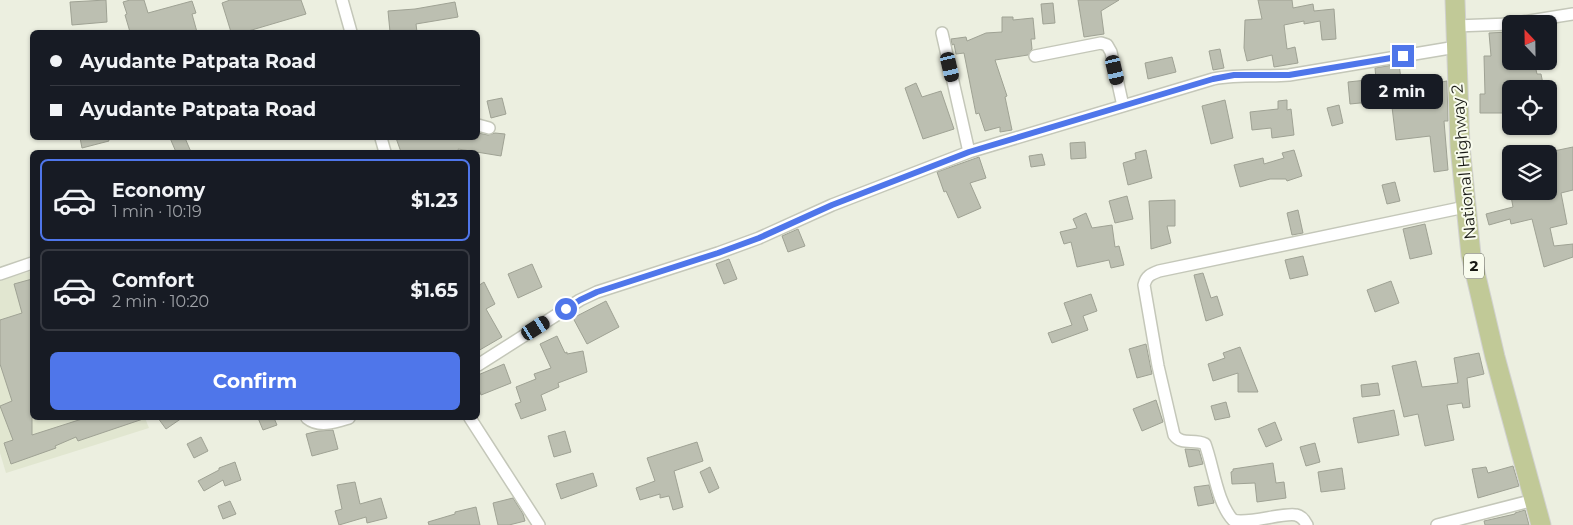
<!DOCTYPE html>
<meta charset="utf-8">
<style>
body{margin:0;font-family:Montserrat,sans-serif;background:#242831;color:#f1f3f6;height:100vh;display:flex;flex-direction:column;font-size:19px;white-space:nowrap}
*{box-sizing:border-box;margin:0}
p{font-size:16px;color:#9ea1a6}
.icon{flex:none;width:28px;height:28px;fill:none;stroke:currentColor;stroke-width:2;stroke-linecap:round;stroke-linejoin:round}
.map{position:relative;flex:1;overflow:hidden}
.drawer{position:absolute;left:30px;top:150px;width:450px;height:270px;display:flex;flex-direction:column;background:#171b24;border-radius:8px;box-shadow:0 1px 4px #0004}
.drawer>*{flex:none}
.guide{position:absolute;left:30px;top:30px;width:450px;height:110px;border-radius:8px;box-shadow:0 1px 4px #0004;display:grid;align-content:center;height:110px;padding:0 20px;background:#171b24}
.needle{width:32px;rotate:338deg}
.controls{position:absolute;left:1502px;top:15px;display:grid;gap:10px}
.controls a{display:grid;place-items:center;width:55px;height:55px;border-radius:8px;background:#171b24;box-shadow:0 1px 4px #0004;font-size:25px}
.end{position:absolute;width:22px;height:22px;margin:-11px;border:6px solid #4f76ea;background:#fff;box-shadow:0 0 0 2px #fff}
.from{border-radius:50%}
.bubble{position:absolute;height:35px;border-radius:8px;background:#171b24;box-shadow:0 1px 4px #0004;font-size:16px;font-weight:700;line-height:35px;text-align:center}
.car{position:absolute;width:15px;height:30px;margin:-15px -8px;border-radius:6px;box-shadow:0 0 4px 1px #0007;background:linear-gradient(#222 24%,#8ab4d8 0 40%,#222 0 76%,#8ab4d8 0 86%,#222 0)}
.guide b{display:flex;align-items:center;gap:18px;height:48px;font-size:19px}
.guide b+b{border-top:1px solid #363941}
.guide i{width:12px;height:12px;background:#f1f3f6}
ul{padding:9px 0 0;list-style:none}
li{display:flex;align-items:center;gap:15px;height:82px;margin:0 10px 8px;padding:0 10px;border:2px solid #363941;border-radius:8px}
li div{flex:1}
li b{display:block;font-size:19px}
li em{font-style:normal;font-weight:700}
li.selected{border-color:#4f76ea}
li>.icon{width:45px;height:45px;stroke-width:1.5}
.primary-button{display:flex;gap:10px;margin-top:auto;padding:10px 20px}
.primary-button a{flex:1;height:58px;border-radius:8px;background:#4f76ea;color:#fff;font-size:20px;font-weight:700;line-height:58px;text-align:center}
.map>svg:first-child{display:block}
.built{fill:#e1e6d0}
.building{fill:#bcbfb1;stroke:#9fa294}
.lines{fill:none;stroke-linecap:round;stroke-linejoin:round}
.minor-casing{stroke:#c4c7b9;stroke-width:14}
.primary-casing{stroke:#d1d1d0;stroke-width:21}
.minor{stroke:#fff;stroke-width:11}
.primary{stroke:#c1c997;stroke-width:19}
.route{stroke:#4f76ea;stroke-width:6}
.labels{text-anchor:middle;stroke-width:4;stroke-linejoin:round;paint-order:stroke}
.shield{fill:#f9fcee;stroke:#5c5d55;stroke-width:1}
.shield-label{font-size:15px;font-weight:bold;fill:#181914}
.street-label{font-size:16px;fill:#181914;stroke:#f9fcee}
</style>
<div class="map">
<svg width="1573" height="525" viewBox="0 0 1573 525">
<rect width="100%" height="100%" fill="#ecefe0"/>
<path class="built" d="M32 271V418H145L149 428 6 473 0 453V280Z"/>
<path class="building" d="M106 0 107 22 72 25 70 2Z
M130 0H144L148 13 192 1 196 13 192 14 197 32H130L125 15 127 14 123 2Z
M230 0H301L306 14 245 32H231L222 3Z
M1078 0H1119L1101 11 1104 34 1084 37Z
M1258 0H1292L1293 8 1313 4 1314 11 1334 9 1336 39 1322 40 1320 21 1304 24V21L1284 25 1287 49 1295 47 1298 63 1274 67 1272 55 1247 61 1244 48 1245 20 1262 19Z
M455 2 458 17 416 24 417 32H390L388 11 415 9Z
M1053 3 1055 23 1043 24 1041 4Z
M1002 17H1013V20L1033 18 1035 39H1031L1032 49 1028 55 995 60 1007 96 1005 97 1012 130 1000 132V127L985 131 979 113 976 114 964 53 956 54 954 44 952 45 951 39 966 37 967 41 986 33 1002 32Z
M1509 32 1511 61H1534L1537 74H1541L1544 89H1511V113H1480V94H1485L1484 56H1491L1489 33Z
M1220 49 1224 68 1213 70 1209 51Z
M1172 57 1176 72 1148 79 1145 63Z
M1399 64 1401 79 1422 75 1424 85 1447 81 1448 121H1444L1448 170 1434 172 1430 136 1396 140 1392 107 1381 108 1380 101 1350 104 1348 82 1376 79 1375 68Z
M916 83 922 97 941 91 954 129 923 139 905 88Z
M502 98 506 114 491 118 487 101Z
M1225 100 1233 138 1211 144 1202 106Z
M1287 100V110L1291 109 1294 135 1272 138 1271 128 1252 130 1250 112 1278 109V101Z
M1339 105 1343 123 1332 126 1327 108Z
M478 133 488 135 495 133 505 134 501 156 458 149 459 152H401L396 138H478Z
M80 138H108L109 141 82 148Z
M170 138H185L191 152H176Z
M1085 142 1086 158 1071 159 1070 143Z
M1573 147V190L1561 193 1567 224 1550 228 1554 246 1573 244V257L1544 267 1532 219 1511 224 1510 219 1489 225 1486 214 1513 207 1510 191H1549V152Z
M1146 150 1152 178 1128 185 1123 163 1136 159 1135 153Z
M1294 150 1302 176 1287 181 1286 179H1270L1240 187 1234 165 1263 158 1264 164 1284 158 1282 153Z
M1042 154 1045 165 1031 167 1029 156Z
M979 157 986 178 970 183 981 208 958 218 946 191 944 192 937 172Z
M1395 182 1400 201 1387 204 1382 185Z
M1127 196 1133 219 1115 223 1109 201Z
M1175 200V226H1167L1171 243 1151 249 1149 201Z
M1298 210 1303 233 1292 235 1287 213Z
M1086 213 1092 228 1112 225 1115 247 1119 246 1124 265 1111 268 1109 260 1077 267 1071 242 1064 244 1060 232 1077 228 1073 219Z
M1425 224 1432 254 1410 259 1403 229Z
M798 229 805 246 788 252 782 236Z
M1303 256 1308 275 1290 279 1285 260Z
M729 259 737 279 724 284 716 264Z
M532 264 542 287 518 298 508 274Z
M1203 273 1211 298 1217 296 1223 315 1206 321 1194 275Z
M32 279V435L85 418H143V419L78 441 76 437 55 446 56 448 11 464 4 443 13 440 0 406 12 401 0 364V320L22 313 14 284Z
M1391 281 1399 303 1375 312 1367 290Z
M484 282 495 304 486 309 502 337 478 351V286Z
M1091 294 1097 311 1083 316 1088 330 1052 343 1048 333 1072 325 1064 303Z
M606 301 619 327 587 344 573 318Z
M557 336 565 353 567 352V354L583 351 587 372 558 383 559 387 541 395 546 410 521 419 515 404 521 402 516 387 536 379 534 374 551 368 540 344Z
M1146 344 1152 374 1137 378 1129 349Z
M1240 347 1258 392H1238V373L1213 381 1208 364 1225 358 1223 353Z
M1479 353 1484 374 1467 378 1470 407 1463 408 1462 403 1447 405 1454 440 1425 446 1418 414 1404 417 1392 366 1416 361 1422 387 1458 383 1454 358Z
M504 364 511 383 481 395 478 386V375Z
M1378 383 1380 395 1362 397 1361 385Z
M1156 400 1163 422 1142 431 1133 409Z
M1226 402 1230 417 1215 420 1211 406Z
M1394 410 1399 435 1358 443 1353 418Z
M158 418H182L166 429Z
M258 418H274L277 425 263 430Z
M1275 422 1282 440 1266 447 1258 429Z
M333 430 338 449 312 456 306 434 319 431Z
M565 431 571 452 554 457 548 436Z
M201 437 208 451 194 458 187 444Z
M697 442 703 461 674 471 683 507 673 510 669 496 660 498V494L640 500 636 488 655 481 647 458Z
M1315 443 1320 462 1306 466 1300 447Z
M1185 449 1199 450 1203 464 1189 467Z
M235 462 241 480 225 486 223 480 204 491 198 481 219 470V468Z
M1273 463 1276 483 1284 482 1286 498 1257 502 1255 483 1232 484 1231 472 1233 471V469Z
M1513 466 1519 486 1478 498 1472 469 1486 467 1488 473Z
M710 467 719 488 709 493 700 472Z
M1342 468 1345 489 1321 492 1318 472Z
M593 473 597 486 561 499 556 484Z
M355 482 360 504 381 498 387 518 367 523 366 517 339 525 335 511 342 509 337 485Z
M1209 485 1214 503 1198 506 1194 487Z
M513 498 523 514 525 521 509 525H498L493 503Z
M230 501 236 514 223 519 218 506Z
M476 507 480 525H429L428 522 455 514V512Z
M1525 510 1529 525H1485L1484 521 1515 514V513Z"/>
<g class="lines">
<g class="minor-casing">
<path id="minor" d="M342 0 351 32
M1455 26 1510 24 1573 14
M942 33 969 152
M1035 56 1101 43 1107 45 1111 52 1123 106
M478 125 489 128
M381 138 385 152
M0 274 32 263
M478 365 580 300 597 292 718 253 759 238 832 205 969 152 1213 79C1239 74 1263 77 1289 75L1456 47
M307 418C319 428 336 422 349 418
M470 418 539 525
M1307 525C1305 521 1302 516 1296 515 1284 512 1247 525 1233 520 1217 503 1213 465 1205 444 1194 438 1182 446 1174 435L1158 366 1144 285C1146 276 1151 274 1159 271L1465 207
M1437 525 1534 500"/>
</g>
<g class="primary-casing">
<path id="primary" d="M1455 0 1460 146 1471 255 1495 357 1541 525"/>
</g>
<use href="#minor" class="minor"/>
<use href="#primary" class="primary"/>
</g>
<g class="lines">
<path class="route" d="M566 309 580 300 597 292 718 253 759 238 832 205 969 152 1213 79 1234 75H1289L1403 56"/>
</g>
<g class="labels">
<rect class="shield" x="1464" y="253.5" width="20" height="25" rx="4"/>
<g class="shield-label">
<text x="1474" y="271">2</text>
</g>
<g class="street-label">
<text transform="translate(1463 162) rotate(-95)" y="6">National Highway 2</text>
</g>
</g>
</svg>
<div class="controls">
<a><svg class="needle" viewBox="-14 -14 28 28"><path d="M0-13l5 13h-10z" fill="#e53935"/><path d="M0 13l5-13h-10z" fill="#9ea1a6"/></svg></a>
<a><svg class="icon" aria-label="locate" viewBox="0 0 24 24"><circle cx="12" cy="12" r="6"/><path d="M12 2v4M12 18v4M2 12h4M18 12h4"/></svg></a>
<a><svg class="icon" aria-label="layers" viewBox="0 0 24 24"><path d="M12 4l9 5-9 5-9-5zM3 14l9 5 9-5"/></svg></a>
</div>
<i class="end from" style="left:566px;top:309px"></i>
<i class="end" style="left:1403px;top:56px"></i>
<div class="bubble" style="left:1361px;top:74px;width:82px">2 min</div>
<i class="car" style="left:950px;top:67px;rotate:167deg"></i>
<i class="car" style="left:1115px;top:70px;rotate:167deg"></i>
<i class="car" style="left:536px;top:328px;rotate:58deg"></i>
<div class="guide">
<b><i class="from"></i>Ayudante Patpata Road</b>
<b><i></i>Ayudante Patpata Road</b>
</div>
<section class="drawer">
<ul>
<li class="selected"><svg class="icon" aria-label="car" viewBox="0 0 24 24"><path d="M5 17H2v-5l4-1 3-4h7l3 4 3 1v5h-3M9 17h6M6 11h13"/><circle cx="7" cy="17" r="2"/><circle cx="17" cy="17" r="2"/></svg><div><b>Economy</b><p>1 min · 10:19</p></div><em>$1.23</em></li>
<li><svg class="icon" aria-label="car" viewBox="0 0 24 24"><path d="M5 17H2v-5l4-1 3-4h7l3 4 3 1v5h-3M9 17h6M6 11h13"/><circle cx="7" cy="17" r="2"/><circle cx="17" cy="17" r="2"/></svg><div><b>Comfort</b><p>2 min · 10:20</p></div><em>$1.65</em></li>
</ul>
<div class="primary-button"><a>Confirm</a></div>
</section>
</div>
